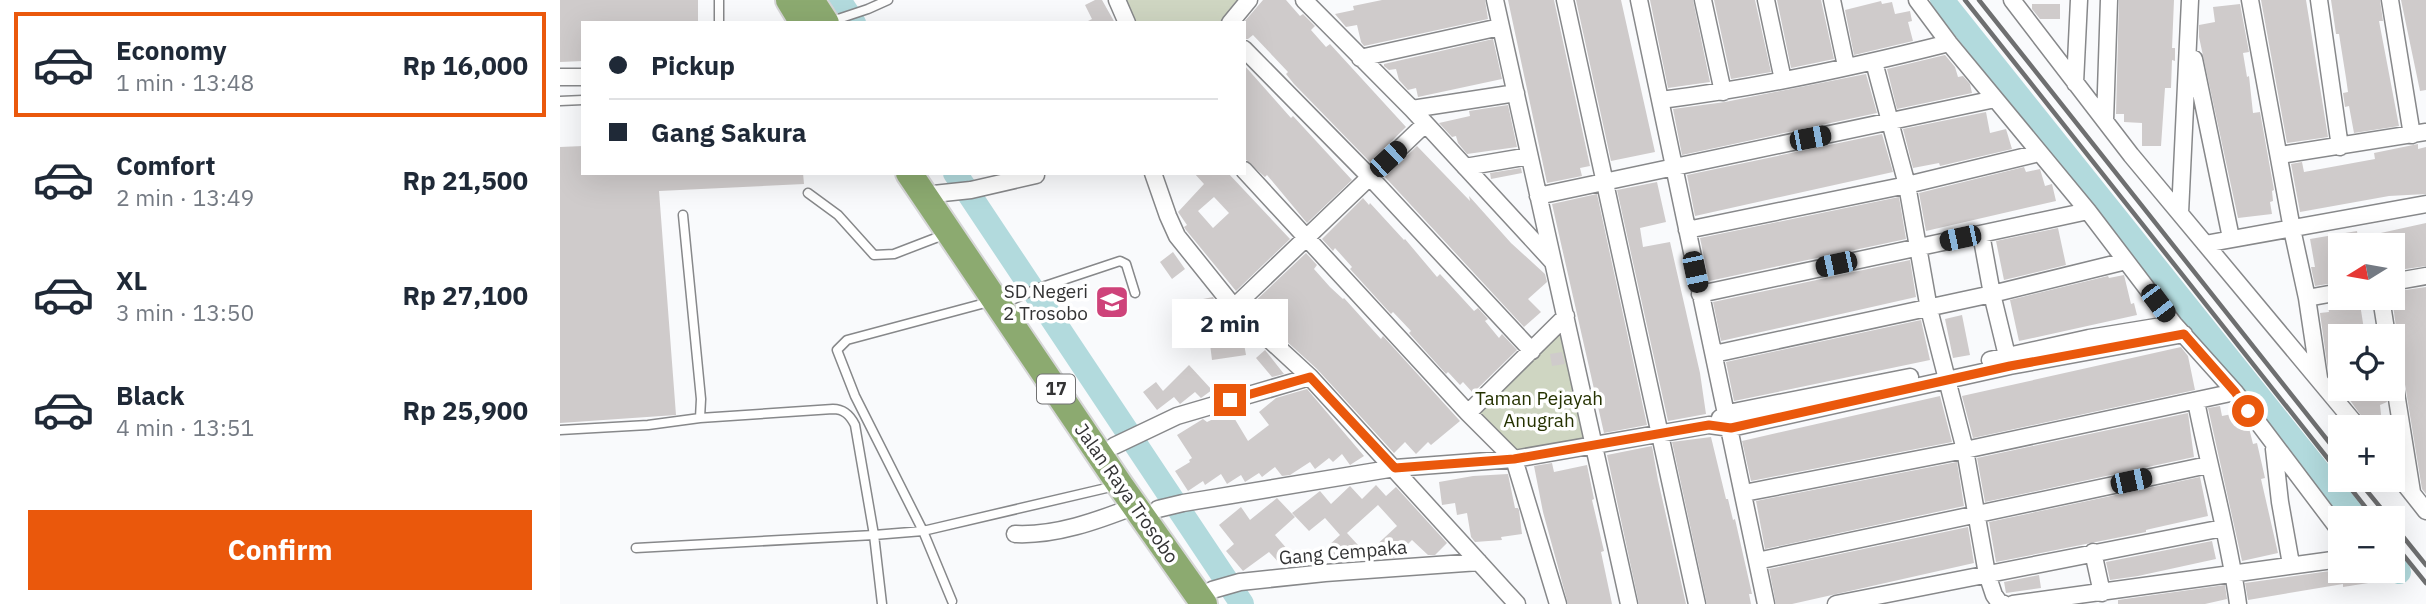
<!DOCTYPE html>
<meta charset="utf-8">
<style>
body{margin:0;font-family:"IBM Plex Sans",sans-serif;background:#f6f6f7;color:#1f2937;height:100vh;display:flex;flex-direction:column;font-size:26px;white-space:nowrap}
*{box-sizing:border-box;margin:0}
p{font-size:23px;color:#747a83}
.icon{flex:none;width:38px;height:38px;fill:none;stroke:currentColor;stroke-width:2;stroke-linecap:round;stroke-linejoin:round}
.map{position:relative;flex:1;overflow:hidden}
.panel{display:flex;flex-direction:column;background:#fff;width:560px}
.panel>*{flex:none}
.hud{position:absolute;left:21px;top:21px;width:665px;height:154px;border-radius:0px;box-shadow:0 7px 28px #0002;display:grid;align-content:center;height:154px;padding:0 28px;background:#fff}
.needle{width:46px;rotate:259deg}
.fabs{position:absolute;left:1768px;top:233px;display:grid;gap:14px}
.fabs a{display:grid;place-items:center;width:77px;height:77px;border-radius:0px;background:#fff;box-shadow:0 7px 28px #0002;font-size:35px}
.end{position:absolute;width:32px;height:32px;margin:-16px;border:9px solid #ea580c;background:#fff;box-shadow:0 0 0 4px #fff}
.from{border-radius:50%}
.bubble{position:absolute;height:49px;border-radius:0px;background:#fff;box-shadow:0 7px 28px #0002;font-size:23px;font-weight:700;line-height:49px;text-align:center}
.car{position:absolute;width:21px;height:42px;margin:-21px -10px;border-radius:9px;box-shadow:0 0 5px 2px #0007;background:linear-gradient(#222 24%,#8ab4d8 0 40%,#222 0 76%,#8ab4d8 0 86%,#222 0)}
.hud b{display:flex;align-items:center;gap:24px;height:66px;font-size:26px}
.hud b+b{border-top:2px solid #e0e1e3}
.hud i{width:18px;height:18px;background:#1f2937}
ul{padding:12px 0 0;list-style:none}
li{display:flex;align-items:center;gap:21px;height:105px;margin:0 14px 10px;padding:0 14px;border:4px solid transparent;border-radius:0px}
li div{flex:1}
li b{display:block;font-size:26px}
li em{font-style:normal;font-weight:700}
li.current{border-color:#ea580c}
li>.icon{width:63px;height:63px;stroke-width:1.5}
.cta{display:flex;gap:14px;margin-top:auto;padding:14px 28px}
.cta a{flex:1;height:80px;border-radius:0px;background:#ea580c;color:#fff;font-size:28px;font-weight:700;line-height:80px;text-align:center}
main{display:flex;flex:1;min-height:0}
.map>svg:first-child{display:block}
.green{fill:#cfd6c2}
.lines{fill:none;stroke-linecap:round;stroke-linejoin:round}
.river{stroke:#b2dadd;stroke-width:24}
.building{fill:#cfcbcb;fill-rule:evenodd}
.service-casing{stroke:#87888a;stroke-width:11}
.minor-casing{stroke:#87888a;stroke-width:19}
.trunk-casing{stroke:#d6d6d7;stroke-width:30}
.service{stroke:#fff;stroke-width:8}
.minor{stroke:#fff;stroke-width:16}
.trunk{stroke:#8caa70;stroke-width:26}
.rail{stroke:#6e6f70;stroke-width:4.5}
.route{stroke:#ea580c;stroke-width:9}
.labels{text-anchor:middle;stroke-width:7;stroke-linejoin:round;paint-order:stroke}
.shield{fill:#fff;stroke:#717172;stroke-width:2}
.shield-label{font-size:18px;font-weight:bold;fill:#343435}
.poi-label{font-size:19px;fill:#343435;stroke:#fff;text-anchor:end}
.park-label{font-size:19px;fill:#253201;stroke:#fff}
.street-label{font-size:19px;fill:#343435;stroke:#fff}
</style>
<main>
<section class="panel">
<ul>
<li class="current"><svg class="icon" aria-label="car" viewBox="0 0 24 24"><path d="M5 17H2v-5l4-1 3-4h7l3 4 3 1v5h-3M9 17h6M6 11h13"/><circle cx="7" cy="17" r="2"/><circle cx="17" cy="17" r="2"/></svg><div><b>Economy</b><p>1 min · 13:48</p></div><em>Rp 16,000</em></li>
<li><svg class="icon" aria-label="car" viewBox="0 0 24 24"><path d="M5 17H2v-5l4-1 3-4h7l3 4 3 1v5h-3M9 17h6M6 11h13"/><circle cx="7" cy="17" r="2"/><circle cx="17" cy="17" r="2"/></svg><div><b>Comfort</b><p>2 min · 13:49</p></div><em>Rp 21,500</em></li>
<li><svg class="icon" aria-label="car" viewBox="0 0 24 24"><path d="M5 17H2v-5l4-1 3-4h7l3 4 3 1v5h-3M9 17h6M6 11h13"/><circle cx="7" cy="17" r="2"/><circle cx="17" cy="17" r="2"/></svg><div><b>XL</b><p>3 min · 13:50</p></div><em>Rp 27,100</em></li>
<li><svg class="icon" aria-label="car" viewBox="0 0 24 24"><path d="M5 17H2v-5l4-1 3-4h7l3 4 3 1v5h-3M9 17h6M6 11h13"/><circle cx="7" cy="17" r="2"/><circle cx="17" cy="17" r="2"/></svg><div><b>Black</b><p>4 min · 13:51</p></div><em>Rp 25,900</em></li>
</ul>
<div class="cta"><a>Confirm</a></div>
</section>
<div class="map">
<svg width="1866" height="604" viewBox="0 0 1866 604">
<rect width="100%" height="100%" fill="#f9fafc"/>
<path class="green" d="M560 0H684L663 23H571Z
M1006 316 1033 444 954 459 908 413Z"/>
<g class="lines">
<path class="river" d="M279 0 294 23
M1382 0 1796 518
M395 173 682 604
M1832 563 1839 572"/>
</g>
<path class="building" d="M0 0H138V23H23V61L0 62Z
M535 0H542L555 23H524L532 19 525 5Z
M703 0H726L740 16 743 14 755 26 751 30 766 47 770 44 846 127 810 162 734 84 726 74 728 72 693 35 688 39H684V22Z
M822 0H925L928 19 804 46 801 42 797 25 786 27 775 14 794 10 793 6Z
M948 0H994L1030 166 1020 168 1022 176 987 183Z
M1016 0H1061L1095 152 1051 161Z
M1090 0H1133L1150 82 1108 88Z
M1154 0H1195L1211 72 1171 79Z
M1217 0H1261L1274 59 1231 68Z
M1559 0H1614L1612 48H1615V61L1612 60 1611 88H1605L1601 146H1582V123L1564 122V114H1556Z
M1701 0H1746L1768 137 1727 143Z
M1771 0H1820L1823 21H1819L1839 126 1794 133 1789 106 1785 107 1783 93 1788 92 1786 78 1779 34H1776Z
M1841 0H1866V90L1860 91Z
M1321 1 1322 4 1332 2 1335 14 1350 11 1352 21 1348 22 1353 41 1294 55 1285 10Z
M1472 4H1500V19H1480L1472 9Z
M1680 4 1689 52 1683 53 1687 77 1689 76 1693 113 1700 112 1714 190 1712 191 1713 201 1710 202 1712 214 1678 218 1639 37V25L1655 22 1653 7Z
M933 39 942 79 858 97 856 88 848 90 839 80 836 69 829 70 824 66V64Z
M1385 55 1395 67 1398 77 1403 76 1410 84 1412 93 1337 109 1327 69Z
M684 65 731 118 733 116 792 180 747 223 707 175 705 177 684 158Z
M1306 74 1317 113 1122 155 1113 109 1165 102Z
M948 105 957 147 907 154 898 143 896 136 892 137 879 123 910 116 909 111Z
M1426 112 1430 133 1446 129 1452 149 1380 166 1379 163 1353 168 1343 129Z
M1322 134 1333 172 1135 216 1127 175Z
M1858 144V149L1866 147V194L1829 196 1740 212 1731 164 1742 162 1744 172 1815 159 1814 153Z
M23 146V173H243L244 184 99 191 116 415 0 423V147Z
M857 146 910 201 909 196 951 243 985 274 987 282 968 299 981 312 964 327 825 177Z
M1464 167 1466 172 1480 169 1485 186 1492 184 1496 201 1366 231 1359 193Z
M961 168 962 173 931 179 930 173Z
M634 173H668L730 239 676 291 626 230 624 227 627 225 618 212 644 184ZM654 197 669 213 653 228 638 211Z
M1097 182 1106 222 1080 228 1083 247 1110 242 1140 373 1146 414 1108 421 1057 190Z
M1037 194 1087 425 1044 433 992 204Z
M1339 197 1346 239 1149 281 1140 238Z
M803 198 809 205 810 203 844 240 845 239 877 277 880 274 914 311 918 308 928 319 925 321 939 338 942 334 957 350 913 393 903 382 900 385 888 372 886 374 849 333 851 331 833 312 831 314 790 269 792 267 775 248 773 251 762 239Z
M1866 223V266L1832 271V245H1780V282L1755 286 1751 267H1755L1750 239 1797 231 1798 238Z
M1498 228 1506 265 1444 280 1436 241Z
M613 252 625 269 612 279 600 262Z
M746 253 757 265 754 269 770 287 783 299 784 298 821 339 823 336 900 421 871 445 868 442 856 454 845 442 834 453 757 369 723 338 705 315 702 318 689 307Z
M1350 260 1356 297 1161 341 1153 302Z
M1564 275 1571 304 1574 303 1577 315 1459 341 1450 300 1548 276 1549 278Z
M1866 287V494L1862 489 1842 366 1836 358 1834 344 1837 334 1832 298V292Z
M653 297 658 308 651 309 653 322 642 324 638 300Z
M1781 302 1782 307 1800 304 1805 336H1780V369L1768 370 1760 313 1769 312 1768 305Z
M1402 315 1410 355 1393 358 1385 319Z
M1361 320 1370 360 1174 401 1166 362Z
M683 338 686 355 652 360 650 344Z
M1621 347 1628 356 1635 390 1413 438 1402 396Z
M705 350 724 374 712 377 696 358Z
M1002 352 1005 364 992 366 990 354Z
M629 365 652 390 641 398 635 392 620 404 614 397 597 410 583 392 596 382 603 391Z
M1781 388 1825 390 1827 402 1820 405 1822 423 1808 425Z
M747 389 804 456 790 465 782 454 773 462 769 458 755 469 750 462 730 475 722 476 715 467 702 477 699 473 685 482 681 475 667 484 661 474 645 485 643 481 628 491 615 471 630 462 629 460 632 458 617 435 643 419 647 422 670 411 688 441 709 425 699 412 716 398Z
M1380 396 1392 442 1191 481 1182 441Z
M1660 406 1662 416 1677 413 1683 429 1689 428 1693 444 1697 443 1705 478 1701 479 1718 553 1682 561 1648 408Z
M1628 413 1634 457 1425 502 1417 458Z
M1151 437 1166 499H1168L1173 520 1175 519 1192 594H1189L1191 604H1147L1112 442Z
M1092 446 1098 480 1126 604H1079L1047 455Z
M1397 462 1404 506 1205 549 1196 501Z
M992 463 994 472 1027 465 1034 499 1032 500 1044 551 1041 552 1052 604H1008L983 512 974 466Z
M948 474 955 508H958L959 510 962 534 941 537 942 540 915 542 911 537 907 513 897 515 895 503 882 505 879 482 913 476Z
M1640 477 1648 516 1590 529 1586 530V532L1436 562 1429 522Z
M816 485 826 496 836 487 887 543 875 555H868L852 540 834 558 819 559 811 550 837 526 818 505 787 533 808 556 803 560H797L792 555 786 561H779L767 547 780 535 765 518 749 531 732 513 760 491 771 504 790 486 802 499Z
M717 498 735 517 715 535 734 557 723 567 709 552 683 571 666 551 674 544 659 525 681 507 690 520Z
M1408 527 1414 563 1232 604H1216L1209 569Z
M1652 541 1656 559 1578 576 1550 580 1546 562Z
M1777 570H1820L1821 581 1783 587V584L1688 600 1685 583Z
M1479 575 1481 588 1446 593 1444 582Z
M1665 585 1667 599 1645 604H1558V600Z"/>
<g class="lines">
<g class="service-casing">
<path id="service" d="M159 0V23
M269 22 308 9 328 0
M0 101 23 100
M248 193 278 215 314 255 334 254 386 234
M454 299 479 288 560 261 566 264 575 293
M0 430 88 425 140 418
M76 548 314 535 295 425C290 415 284 409 273 409L140 418 141 399 123 215
M392 601 363 531 295 396 277 350 287 340 429 302
M322 604 314 535 363 531 555 486"/>
</g>
<g class="minor-casing">
<path id="minor" d="M557 0 567 23
M744 0 852 109 992 261
M935 0 1069 604
M1005 0 1137 604
M1079 0 1206 604
M1143 0 1163 92
M1206 0 1223 80
M1272 0 1286 66
M1357 0 1389 43 1528 211 1614 324 1675 392 1780 531
M1452 0 1571 155 1798 427
M1690 0 1732 229 1747 298 1759 378
M1759 0 1780 147
M1830 0 1852 135
M670 23 689 0
M684 49 809 176 972 351
M800 58 940 27
M1634 59 1671 238
M1314 62 1347 185 1369 309 1405 450 1427 574 1434 595 1439 602 1444 604
M0 77H23
M1515 83 1519 0
M1101 100C1198 88 1294 67 1389 43
M852 109 956 93
M1545 121 1549 0
M1720 155 1866 132
M905 167 969 156
M684 170 908 413 954 459 998 604
M593 173 608 216 617 236 674 307 750 377 957 604
M364 195 411 190 476 175
M978 196 1435 99
M1620 213 1630 0
M1127 230 1347 185 1479 153
M1421 234 1432 294 1449 364
M1645 244 1866 204
M1832 282 1866 276
M1140 294 1528 211
M1747 298 1780 292
M1821 298 1827 336
M674 307 864 125
M1154 354 1432 294 1566 261
M1430 360 1529 338 1614 324
M1832 368 1852 492
M1636 401C1649 468 1669 536 1678 604
M908 413 1006 316
M1160 418 1168 413 1350 377
M554 446 617 416 750 377
M1714 449 1720 502 1731 564
M1832 468 1866 511
M1184 493 1405 450 1675 392
M598 509 623 503 835 468 954 459 1149 425 1171 428 1450 366 1624 334
M455 534C495 536 537 521 575 506
M1533 552 1542 593
M1197 561 1648 465
M652 590 680 582 765 573 919 562
M1276 604 1663 528
M1453 604 1780 559"/>
</g>
<g class="trunk-casing">
<path id="trunk" d="M229 0 243 23
M251 0 266 23
M349 173 560 485 644 604"/>
</g>
<use href="#service" class="service"/>
<use href="#minor" class="minor"/>
<use href="#trunk" class="trunk"/>
<path class="rail" d="M1405 0 1780 474
M1419 0 1780 456
M1784 480 1814 518
M1798 480 1829 518
M1832 523 1866 565
M1832 541 1866 583"/>
</g>
<g class="lines">
<path class="route" d="M670 400 750 377 835 468 954 459 1149 425 1171 428 1450 366 1624 334 1675 392 1688 411"/>
</g>
<defs>
<g id="school-square" transform="scale(1.75)"><rect x="-9" y="-9" width="18" height="18" rx="4" fill="#ce437a" stroke="#fff"/><path d="M0-5L7-2L0 1L-7-2ZM-4 1L0 2.5L4 1V4Q0 6-4 4Z" fill="#fff"/></g>
</defs>
<g fill-rule="evenodd">
<use href="#school-square" x="552" y="302"/>
</g>
<g class="labels">
<rect class="shield" x="477" y="374.5" width="38" height="29" rx="5"/>
<g class="shield-label">
<text x="496" y="395">17</text>
</g>
<g class="poi-label">
<text x="528" y="298">SD Negeri<tspan x="528" dy="22">2 Trosobo</tspan></text>
</g>
<g class="park-label">
<text x="979" y="405">Taman Pejayah<tspan x="979" dy="22">Anugrah</tspan></text>
</g>
<g class="street-label">
<text transform="translate(567 493) rotate(55)" y="7">Jalan Raya Trosobo</text>
<text transform="translate(783 552) rotate(-5)" y="7">Gang Cempaka</text>
</g>
</g>
</svg>
<div class="fabs">
<a><svg class="needle" viewBox="-14 -14 28 28"><path d="M0-13l5 13h-10z" fill="#e53935"/><path d="M0 13l5-13h-10z" fill="#747a83"/></svg></a>
<a><svg class="icon" aria-label="locate" viewBox="0 0 24 24"><circle cx="12" cy="12" r="6"/><path d="M12 2v4M12 18v4M2 12h4M18 12h4"/></svg></a>
<a>+</a>
<a>−</a>
</div>
<i class="end from" style="left:1688px;top:411px"></i>
<i class="end" style="left:670px;top:400px"></i>
<div class="bubble" style="left:612px;top:299px;width:116px">2 min</div>
<i class="car" style="left:1250px;top:138px;rotate:79deg"></i>
<i class="car" style="left:828px;top:159px;rotate:47deg"></i>
<i class="car" style="left:1400px;top:238px;rotate:258deg"></i>
<i class="car" style="left:1276px;top:264px;rotate:258deg"></i>
<i class="car" style="left:1135px;top:272px;rotate:168deg"></i>
<i class="car" style="left:1598px;top:303px;rotate:143deg"></i>
<i class="car" style="left:1571px;top:481px;rotate:78deg"></i>
<div class="hud">
<b><i class="from"></i>Pickup</b>
<b><i></i>Gang Sakura</b>
</div>
</div>
</main>
